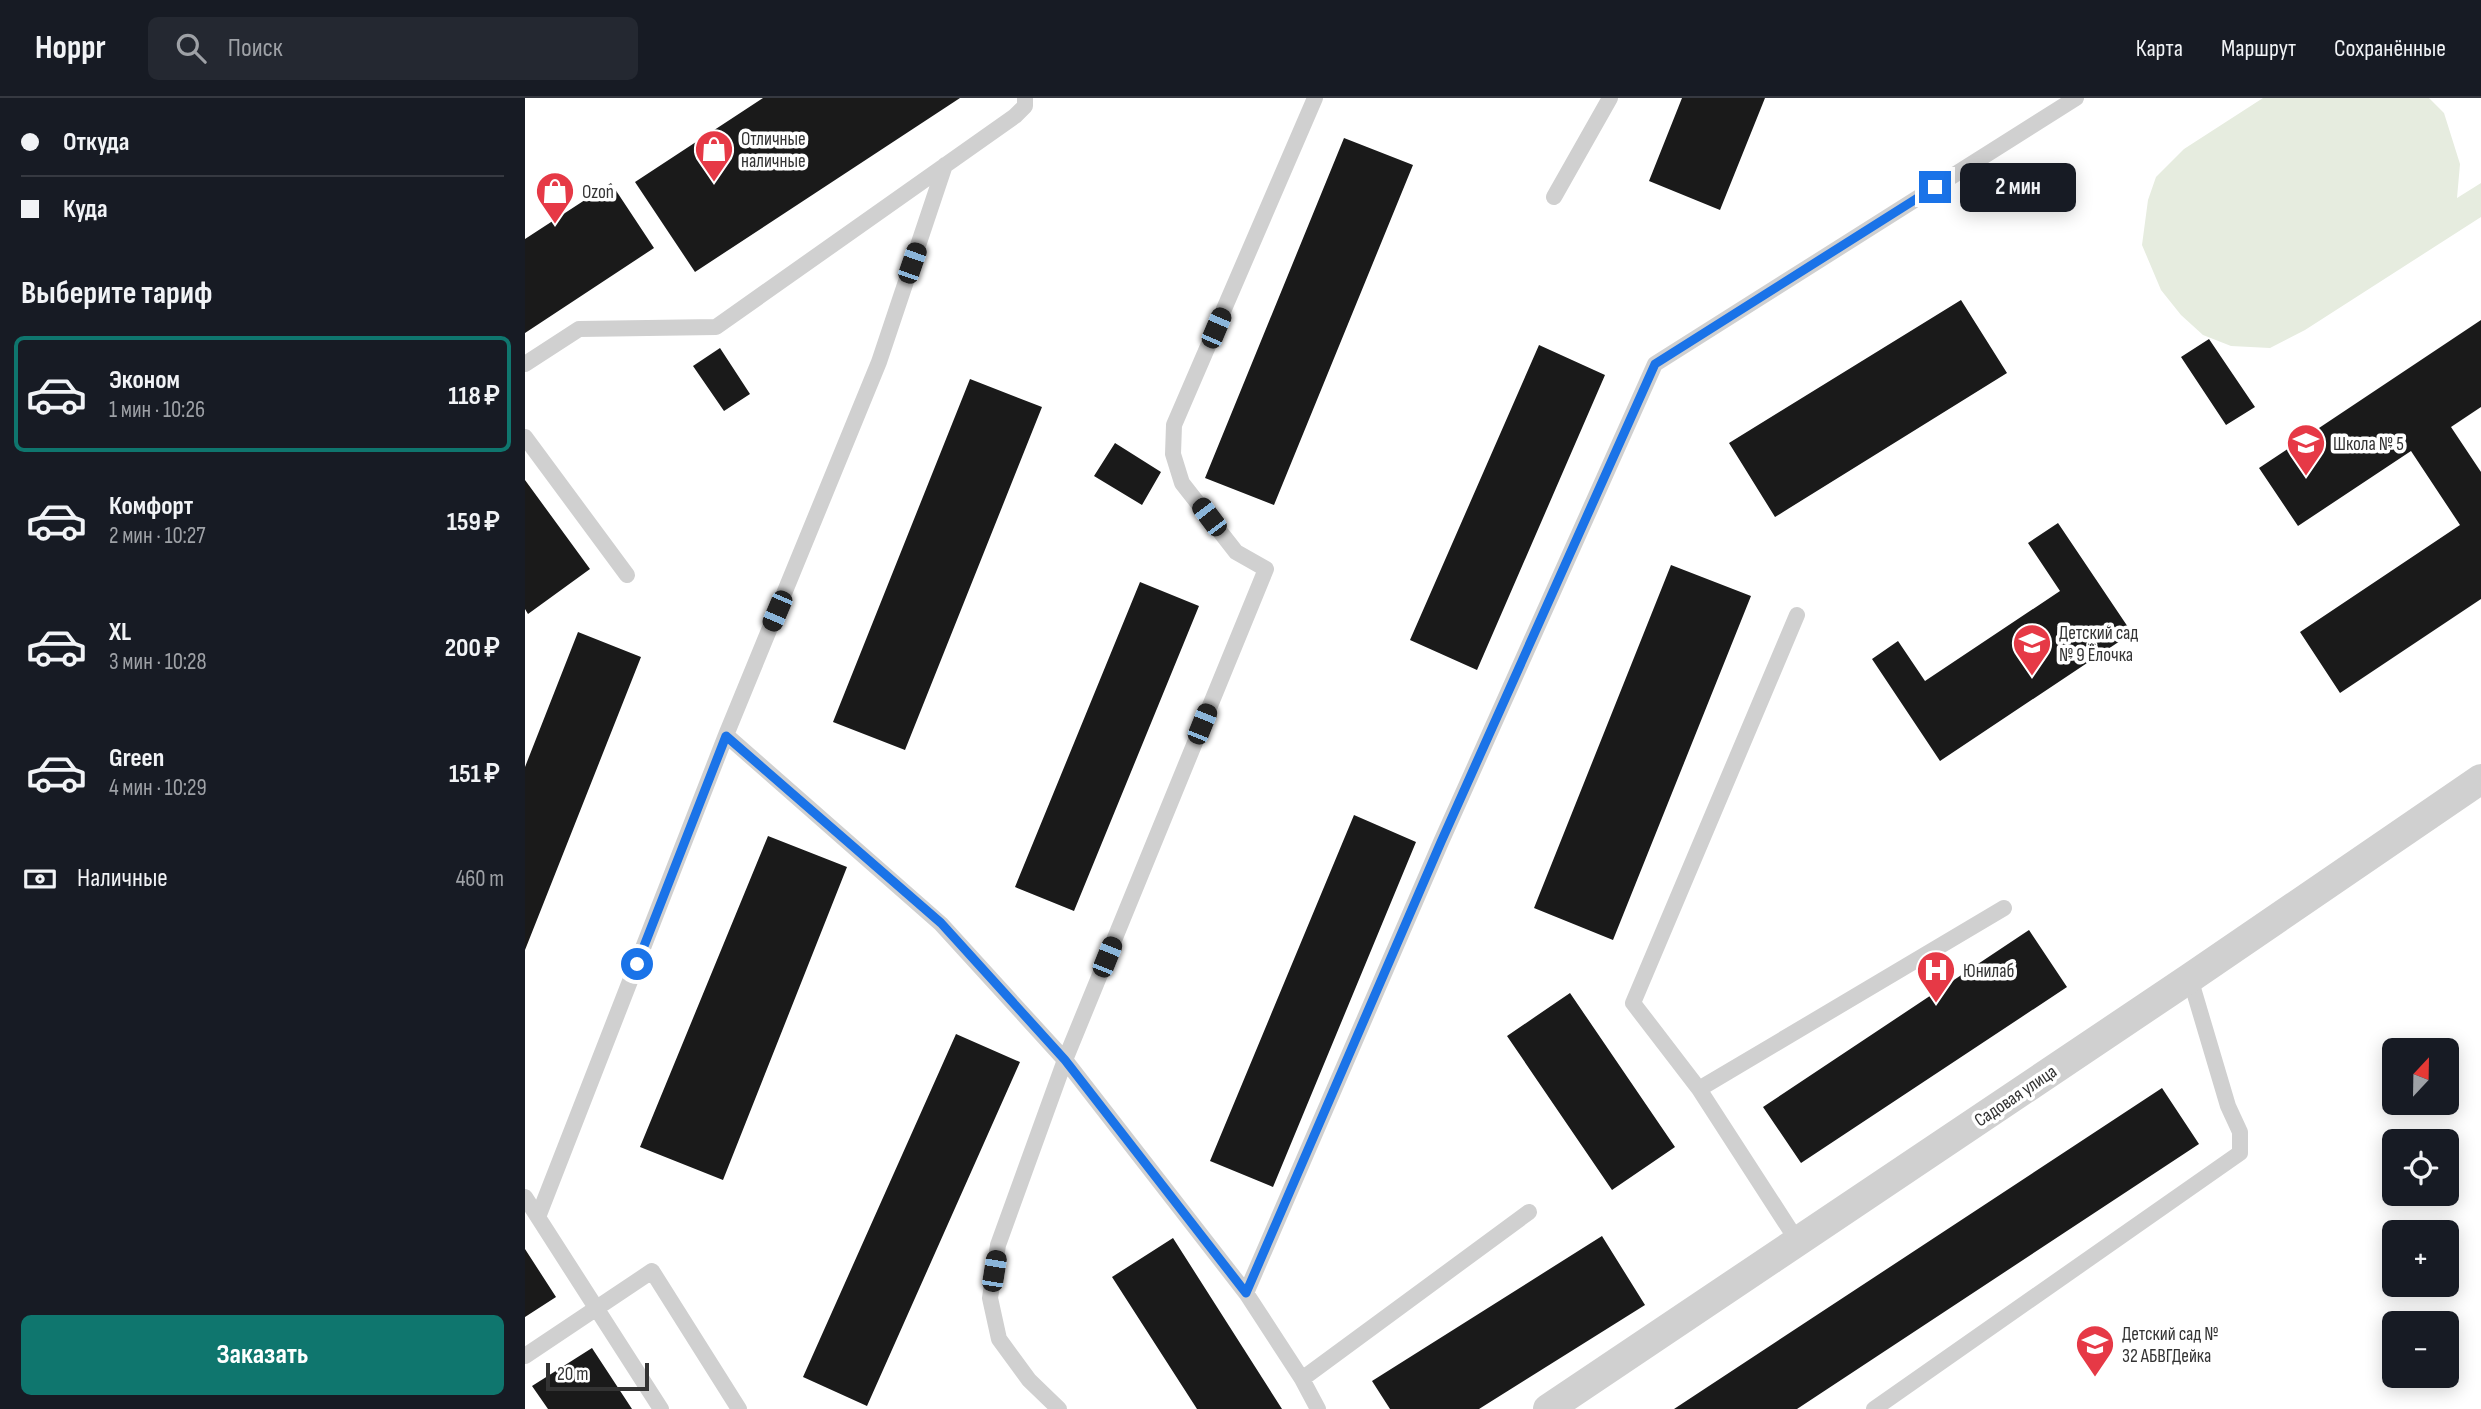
<!DOCTYPE html>
<html lang="ru">
<meta charset="utf-8">
<style>
body{margin:0;font-family:"Sofia Sans Condensed",sans-serif;background:#242831;color:#f1f3f6;height:100vh;display:flex;flex-direction:column;font-size:26px;white-space:nowrap}
*{box-sizing:border-box;margin:0}
p{font-size:23px;color:#9ea1a6}
.icon{flex:none;width:38px;height:38px;fill:none;stroke:currentColor;stroke-width:2;stroke-linecap:round;stroke-linejoin:round}
.map{position:relative;flex:1;overflow:hidden}
.sheet{display:flex;flex-direction:column;background:#171b24;width:525px}
.sheet>*{flex:none}
.guide{display:grid;align-content:center;height:154px;padding:0 21px;background:#171b24}
.needle{width:46px;rotate:22deg}
.fabs{position:absolute;left:1857px;top:940px;display:grid;gap:14px}
.fabs a{display:grid;place-items:center;width:77px;height:77px;border-radius:10px;background:#171b24;box-shadow:0 4px 18px #0003;font-size:35px}
.scale{position:absolute;left:21px;bottom:18px;width:103px;box-sizing:border-box;padding-left:7px;border:4px solid #333;border-top:0;font-size:19px;line-height:24px;white-space:nowrap;color:#333;-webkit-text-stroke:5px #fff;paint-order:stroke}
.end{position:absolute;width:32px;height:32px;margin:-16px;border:9px solid #1a73e8;background:#fff;box-shadow:0 0 0 4px #fff}
.from{border-radius:50%}
.bubble{position:absolute;height:49px;border-radius:10px;background:#171b24;box-shadow:0 4px 18px #0003;font-size:23px;font-weight:700;line-height:49px;text-align:center}
.car{position:absolute;width:21px;height:42px;margin:-21px -10px;border-radius:9px;box-shadow:0 0 5px 2px #0007;background:linear-gradient(#222 24%,#8ab4d8 0 40%,#222 0 76%,#8ab4d8 0 86%,#222 0)}
.guide b{display:flex;align-items:center;gap:24px;height:66px;font-size:26px}
.guide b+b{border-top:2px solid #363941}
.guide i{width:18px;height:18px;background:#f1f3f6}
ul{padding:0;list-style:none}
li{display:flex;align-items:center;gap:21px;height:116px;margin:0 14px 10px;padding:0 7px;border:4px solid transparent;border-radius:10px}
li div{flex:1}
li b{display:block;font-size:26px}
li em{font-style:normal;font-weight:700}
li.selected{border-color:#0f766e}
li>.icon{width:63px;height:63px;stroke-width:1.5}
h2{padding:0 21px;font-size:32px;line-height:84px}
.pay{display:flex;align-items:center;gap:18px;height:77px;padding:0 21px;font-size:26px}
.pay p{margin-inline-start:auto}
.primary-button{display:flex;gap:14px;margin-top:auto;padding:14px 21px}
.primary-button a{flex:1;height:80px;border-radius:10px;background:#0f766e;color:#fff;font-size:28px;font-weight:700;line-height:80px;text-align:center}
header{display:flex;align-items:center;gap:42px;box-sizing:border-box;height:98px;padding:0 35px;background:#171b24;border-bottom:2px solid #363941}
header strong{font-size:33px}
nav{display:flex;gap:38px;margin-inline-start:auto;font-size:24px}
.search{width:490px;height:63px;background:#242831;display:flex;align-items:center;gap:18px;box-sizing:border-box;padding:0 24px;border-radius:10px;color:#9ea1a6;font-size:26px}
main{display:flex;flex:1;min-height:0}
.map>svg:first-child{display:block}
.green{fill:#e6ecdf}
.building{fill:#1a1a1a}
.lines{fill:none;stroke-linecap:round;stroke-linejoin:round}
.service{stroke:#d0d0d0;stroke-width:16}
.minor{stroke:#d0d0d0;stroke-width:30}
.route{stroke:#1a73e8;stroke-width:9}
.labels{text-anchor:middle;stroke-width:7;stroke-linejoin:round;paint-order:stroke}
.poi-label{font-size:19px;fill:#333;stroke:#fff;text-anchor:start}
.street-label{font-size:19px;fill:#333;stroke:#fff}
</style>
<header>
<strong>Hoppr</strong>
<div class="search"><svg class="icon" aria-label="search" viewBox="0 0 24 24"><circle cx="10" cy="10" r="6"/><path d="M15 15l6 6"/></svg>Поиск</div>
<nav><a>Карта</a><a>Маршрут</a><a>Сохранённые</a></nav>
</header>
<main>
<section class="sheet">
<div class="guide">
<b><i class="from"></i>Откуда</b>
<b><i></i>Куда</b>
</div>
<h2>Выберите тариф</h2>
<ul>
<li class="selected"><svg class="icon" aria-label="car" viewBox="0 0 24 24"><path d="M5 17H2v-5l4-1 3-4h7l3 4 3 1v5h-3M9 17h6M6 11h13"/><circle cx="7" cy="17" r="2"/><circle cx="17" cy="17" r="2"/></svg><div><b>Эконом</b><p>1 мин · 10:26</p></div><em>118 ₽</em></li>
<li><svg class="icon" aria-label="car" viewBox="0 0 24 24"><path d="M5 17H2v-5l4-1 3-4h7l3 4 3 1v5h-3M9 17h6M6 11h13"/><circle cx="7" cy="17" r="2"/><circle cx="17" cy="17" r="2"/></svg><div><b>Комфорт</b><p>2 мин · 10:27</p></div><em>159 ₽</em></li>
<li><svg class="icon" aria-label="car" viewBox="0 0 24 24"><path d="M5 17H2v-5l4-1 3-4h7l3 4 3 1v5h-3M9 17h6M6 11h13"/><circle cx="7" cy="17" r="2"/><circle cx="17" cy="17" r="2"/></svg><div><b>XL</b><p>3 мин · 10:28</p></div><em>200 ₽</em></li>
<li><svg class="icon" aria-label="car" viewBox="0 0 24 24"><path d="M5 17H2v-5l4-1 3-4h7l3 4 3 1v5h-3M9 17h6M6 11h13"/><circle cx="7" cy="17" r="2"/><circle cx="17" cy="17" r="2"/></svg><div><b>Green</b><p>4 мин · 10:29</p></div><em>151 ₽</em></li>
</ul>
<div class="pay"><svg class="icon" aria-label="cash" viewBox="0 0 24 24"><path d="M3 7h18v10H3z"/><circle cx="12" cy="12" r="2"/></svg>Наличные<p>460 m</p></div>
<div class="primary-button"><a>Заказать</a></div>
</section>
<div class="map">
<svg width="1956" height="1311" viewBox="0 0 1956 1311">
<rect width="100%" height="100%" fill="#fff"/>
<path class="green" d="M1738 0H1904L1919 15 1935 66 1932 100 1956 85V119L1780 232 1745 250 1706 248 1678 237 1656 217 1636 192 1617 147 1623 102 1631 79 1659 51Z"/>
<path class="building" d="M238 0H435L170 174 110 84Z
M1157 0H1240L1195 112 1124 83Z
M819 40 888 67 749 407 680 380Z
M86 85 129 150 0 235V141Z
M1436 202 1482 275 1250 419 1204 345Z
M1956 222V309L1926 329 1956 374V501L1815 595 1775 534 1935 427 1886 353 1773 428 1734 370Z
M1684 241 1730 309 1701 327 1656 259Z
M1014 247 1080 277 952 572 885 542Z
M195 250 225 296 199 313 168 268Z
M445 281 517 309 380 652 308 624Z
M590 345 636 374 617 407 569 378Z
M0 382 65 471 3 516 0 511Z
M1533 425 1607 535 1415 663 1347 561 1373 543 1400 583 1535 493 1503 445Z
M1146 467 1226 498 1088 842 1009 810Z
M615 484 674 508 549 813 490 789Z
M53 534 116 559 0 852V669Z
M829 717 891 744 748 1089 685 1063Z
M243 738 322 769 198 1082 115 1049Z
M1504 832 1542 889 1276 1065 1238 1009Z
M1045 895 1150 1049 1087 1092 982 938Z
M431 936 495 964 342 1308 278 1279Z
M1637 990 1674 1046 1272 1311H1149Z
M1077 1138 1120 1207 954 1311H865L847 1283Z
M648 1140 757 1311H672L587 1179Z
M0 1151 31 1199 0 1219Z
M67 1250 107 1311H23L7 1288Z"/>
<g class="lines">
<path class="service" d="M1029 99 1085 0
M0 266 54 231 191 229 490 18 500 8V0
M0 339 102 477
M1272 517 1108 905 1174 991 1273 1144
M201 637 416 826 540 962 721 1195 777 1281 793 1311
M1174 991 1479 810
M0 1099 136 1311
M13 1119 201 637 354 264 420 67
M721 1195 916 744 1130 266 1551 0
M0 1258 127 1173 214 1311
M777 1281 1004 1114
M534 1311 504 1282 474 1241 465 1200 473 1147 540 962 741 471 711 454 657 385 648 356 649 327 790 0
M1349 1311 1715 1055V1034L1703 1008 1665 880"/>
<path class="minor" d="M1023 1311 1665 880 1956 681"/>
</g>
<g class="lines">
<path class="route" d="M112 866 201 638 416 825 540 962 721 1195 916 744 1130 266 1410 89"/>
</g>
<defs>
<g id="shop-pin" transform="scale(2.0125)"><path d="M0 17L-7.5 6A9.5 9.5 0 1 1 7.5 6Z" fill="#e63946" stroke="#fff"/><path d="M-5-2.5h2.3a2.7 3.5 0 0 1 5.4 0H5L5.5 6h-11ZM-1.5-2.5h3a1.5 2.3 0 0 0-3 0Z" fill="#fff"/></g>
<g id="school-pin" transform="scale(2.0125)"><path d="M0 17L-7.5 6A9.5 9.5 0 1 1 7.5 6Z" fill="#e63946" stroke="#fff"/><path d="M0-5L7-2L0 1L-7-2ZM-4 1L0 2.5L4 1V4Q0 6-4 4Z" fill="#fff"/></g>
<g id="hospital-pin" transform="scale(2.0125)"><path d="M0 17L-7.5 6A9.5 9.5 0 1 1 7.5 6Z" fill="#e63946" stroke="#fff"/><path d="M-5-5h3v3.5h4V-5h3V5h-3V1.5h-4V5h-3Z" fill="#fff"/></g>
</defs>
<g fill-rule="evenodd">
<use href="#shop-pin" x="189" y="51"/>
<use href="#shop-pin" x="30" y="93"/>
<use href="#school-pin" x="1781" y="345"/>
<use href="#school-pin" x="1507" y="545"/>
<use href="#hospital-pin" x="1411" y="872"/>
<use href="#school-pin" x="1570" y="1246"/>
</g>
<g class="labels">
<g class="poi-label">
<text x="216" y="47">Отличные<tspan x="216" dy="22">наличные</tspan></text>
<text x="57" y="100">Ozon</text>
<text x="1808" y="352">Школа № 5</text>
<text x="1534" y="541">Детский сад<tspan x="1534" dy="22">№ 9 Ёлочка</tspan></text>
<text x="1438" y="879">Юнилаб</text>
<text x="1597" y="1242">Детский сад №<tspan x="1597" dy="22">32 АБВГДейка</tspan></text>
</g>
<g class="street-label">
<text transform="translate(1490 997) rotate(-34)" y="7">Садовая улица</text>
</g>
</g>
</svg>
<div class="fabs">
<a><svg class="needle" viewBox="-14 -14 28 28"><path d="M0-13l5 13h-10z" fill="#e53935"/><path d="M0 13l5-13h-10z" fill="#9ea1a6"/></svg></a>
<a><svg class="icon" aria-label="locate" viewBox="0 0 24 24"><circle cx="12" cy="12" r="6"/><path d="M12 2v4M12 18v4M2 12h4M18 12h4"/></svg></a>
<a>+</a>
<a>−</a>
</div>
<div class="scale">20 m</div>
<i class="end from" style="left:112px;top:866px"></i>
<i class="end" style="left:1410px;top:89px"></i>
<div class="bubble" style="left:1435px;top:65px;width:116px">2 мин</div>
<i class="car" style="left:387px;top:165px;rotate:19deg"></i>
<i class="car" style="left:691px;top:230px;rotate:23deg"></i>
<i class="car" style="left:684px;top:419px;rotate:323deg"></i>
<i class="car" style="left:252px;top:513px;rotate:203deg"></i>
<i class="car" style="left:677px;top:626px;rotate:22deg"></i>
<i class="car" style="left:582px;top:859px;rotate:22deg"></i>
<i class="car" style="left:469px;top:1173px;rotate:9deg"></i>
</div>
</main>
